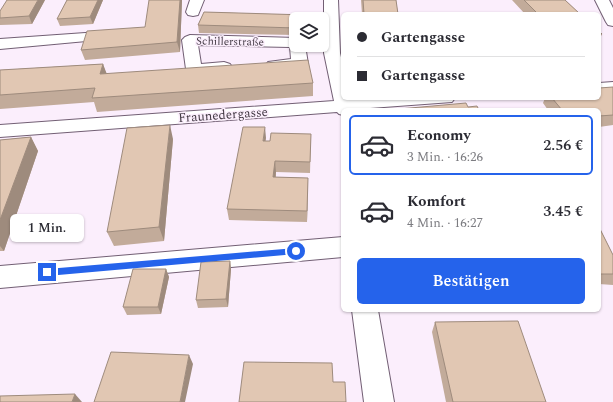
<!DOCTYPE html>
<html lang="de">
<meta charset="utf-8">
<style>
body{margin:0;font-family:Spectral,serif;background:#f7f7f7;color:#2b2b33;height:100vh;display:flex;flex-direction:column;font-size:15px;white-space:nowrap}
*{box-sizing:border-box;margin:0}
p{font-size:13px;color:#7c7c81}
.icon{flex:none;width:22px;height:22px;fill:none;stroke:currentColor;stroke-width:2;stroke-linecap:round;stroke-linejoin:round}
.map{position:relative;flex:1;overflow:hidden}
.sheet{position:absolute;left:341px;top:108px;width:260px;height:204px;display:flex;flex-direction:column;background:#fff;border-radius:6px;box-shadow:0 1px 3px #0004}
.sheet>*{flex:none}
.banner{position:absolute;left:341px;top:12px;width:260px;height:88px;border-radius:6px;box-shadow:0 1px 3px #0004;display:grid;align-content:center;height:88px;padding:0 16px;background:#fff}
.controls{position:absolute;left:289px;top:12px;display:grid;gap:8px}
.controls a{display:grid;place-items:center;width:40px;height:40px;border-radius:6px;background:#fff;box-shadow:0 1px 3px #0004;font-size:20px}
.end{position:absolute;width:18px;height:18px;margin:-9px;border:5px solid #2563eb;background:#fff;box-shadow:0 0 0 2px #fff}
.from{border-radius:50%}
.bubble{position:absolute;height:28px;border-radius:6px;background:#fff;box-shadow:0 1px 3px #0004;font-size:13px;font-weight:600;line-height:28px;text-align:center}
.banner b{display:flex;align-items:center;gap:14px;height:38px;font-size:15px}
.banner b+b{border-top:1px solid #e1e1e2}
.banner i{width:10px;height:10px;background:#2b2b33}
ul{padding:7px 0 0;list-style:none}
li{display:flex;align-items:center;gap:12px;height:60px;margin:0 8px 6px;padding:0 8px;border:2px solid transparent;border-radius:6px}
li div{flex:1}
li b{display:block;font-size:15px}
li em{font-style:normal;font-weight:600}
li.on{border-color:#2563eb}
li>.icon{width:36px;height:36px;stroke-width:1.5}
.primary-button{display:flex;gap:8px;margin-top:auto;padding:8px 16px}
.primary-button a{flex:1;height:46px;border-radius:6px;background:#2563eb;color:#fff;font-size:16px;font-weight:600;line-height:46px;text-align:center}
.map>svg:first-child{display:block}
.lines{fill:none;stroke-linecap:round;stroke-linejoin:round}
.minor-casing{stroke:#725f74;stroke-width:2}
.minor{fill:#fff;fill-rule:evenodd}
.wall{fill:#c2ab9a}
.shaded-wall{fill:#9e8b7d}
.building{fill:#e1c7b3;stroke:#9e8b7d}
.route{fill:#2563eb}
.labels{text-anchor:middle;stroke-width:3;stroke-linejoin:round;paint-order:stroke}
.far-street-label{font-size:11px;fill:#423943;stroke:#fbeefc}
.street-label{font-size:13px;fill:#423943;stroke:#fbeefc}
</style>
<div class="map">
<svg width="613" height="402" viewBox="0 0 613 402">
<rect width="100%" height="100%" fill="#fbeefc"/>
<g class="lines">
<g class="minor-casing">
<path id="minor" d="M190 0H204L198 15 193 16 188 15 186 12Z
M324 0H338L340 53 343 66V98H351V100L373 98H455L452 102 343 110V115L339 114 337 112 0 137V125L334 101 324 53Z
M595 0H609L613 8V26L608 25 606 22Z
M114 31 119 32 121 35 119 38 0 49V39Z
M190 35 296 38V45H305L308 64 306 67C294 70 280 71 268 68L266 65 268 62 291 59 290 47 198 45 201 64 224 62 230 64 232 67 230 70C218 73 200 76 188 72L186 69 182 40 185 37Z
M613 82V92L599 93V83Z
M343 237V257L0 288V266Z
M352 310H378L394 402H364Z"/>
</g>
<use href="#minor" class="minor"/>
</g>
<path class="wall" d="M45 0 32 24 0 25V11Z
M67 0H103L93 24 60 26 57 19Z
M182 0 180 52 85 60 81 50 145 27Z
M361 0H396L398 14H362Z
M512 0H565L580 14H525Z
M204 12 307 15V19H296V35L199 33 198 25Z
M599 31 602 34 599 41Z
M103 64 106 74 313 83V96L97 112 94 102 0 109V70Z
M613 87V125L599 127V110H548L543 103 545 98H599Z
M311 134 310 173 276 172V177L308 178 307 222 229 220 227 209 266 138 265 141H270Z
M31 137 38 151 4 251H0V140Z
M173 139 164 241 114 246 107 232Z
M599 227 613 255V285L599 284Z
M230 261 231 269 228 307 198 308 196 300Z
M166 269 169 277 161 314 127 315 123 307Z
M435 322 546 402H446L432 332Z"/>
<path class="shaded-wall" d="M38 0H45L32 24 29 16Z
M98 0H103L93 24 90 17Z
M180 0H182L180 52 177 42Z
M103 64 108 77 100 74Z
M170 125 173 139 164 241 159 227Z
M265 127 266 138 264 151 263 141Z
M31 137 38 151 4 251 0 246V220Z
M275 161 276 172 274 187 273 177Z
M308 178V188L307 222V211Z
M230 261 231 269 228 307 226 299Z
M166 269 169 277 161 314 158 307Z
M189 355 193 364 185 402H180Z
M75 394 82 402H72Z"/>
<path class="building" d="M7 0H38L29 16 0 18V11Z
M67 0H98L90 17 57 19Z
M149 0H180L177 42 81 50 87 31 145 27Z
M363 0H396L398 14H364Z
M524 0H565L580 14H538Z
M204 12 307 15 306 19H296V28L198 25Z
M599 31 602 34H599Z
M308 60 313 83 92 98 95 88 0 95V70L103 64 100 74Z
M613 87V115L599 116V110H562L552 98H599V88Z
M466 103 468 107 477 106 479 110H400L399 109Z
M170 125 159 227 107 232 127 128Z
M243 127H265L263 141H270L271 133 311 134 310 162 275 161 273 177 308 178 307 211 227 209Z
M31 137 0 220V140Z
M599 227 613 255V274H599Z
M230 261 226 299 196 300 201 262Z
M133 269H166L158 307H123Z
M518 321 546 402H453L435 322Z
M111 352 189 355 180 402H94Z
M244 362 332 363 333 382H345L346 402H239Z
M75 394 72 402H0V396Z"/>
<path class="route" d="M296 248 300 251 296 254 47 276 43 272 47 269Z"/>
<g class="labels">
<g class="far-street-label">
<text transform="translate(230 41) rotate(1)" y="4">Schillerstraße</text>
</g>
<g class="street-label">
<text transform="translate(223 114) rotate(-4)" y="5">Fraunedergasse</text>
</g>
</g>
</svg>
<div class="controls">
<a><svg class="icon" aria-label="layers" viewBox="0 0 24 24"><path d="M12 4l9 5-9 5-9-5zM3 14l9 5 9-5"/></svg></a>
</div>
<i class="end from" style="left:296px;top:251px"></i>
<i class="end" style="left:47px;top:272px"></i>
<div class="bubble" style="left:10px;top:214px;width:74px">1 Min.</div>
<div class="banner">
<b><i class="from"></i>Gartengasse</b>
<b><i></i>Gartengasse</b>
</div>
<section class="sheet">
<ul>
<li class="on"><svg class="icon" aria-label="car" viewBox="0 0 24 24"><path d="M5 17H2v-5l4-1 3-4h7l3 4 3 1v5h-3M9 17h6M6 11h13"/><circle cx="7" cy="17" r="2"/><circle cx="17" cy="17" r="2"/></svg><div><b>Economy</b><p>3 Min. · 16:26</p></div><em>2.56 €</em></li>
<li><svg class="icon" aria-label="car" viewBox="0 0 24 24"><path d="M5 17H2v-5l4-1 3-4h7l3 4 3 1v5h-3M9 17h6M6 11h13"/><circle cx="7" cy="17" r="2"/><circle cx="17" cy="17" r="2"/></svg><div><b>Komfort</b><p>4 Min. · 16:27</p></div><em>3.45 €</em></li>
</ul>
<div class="primary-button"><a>Bestätigen</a></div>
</section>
</div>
